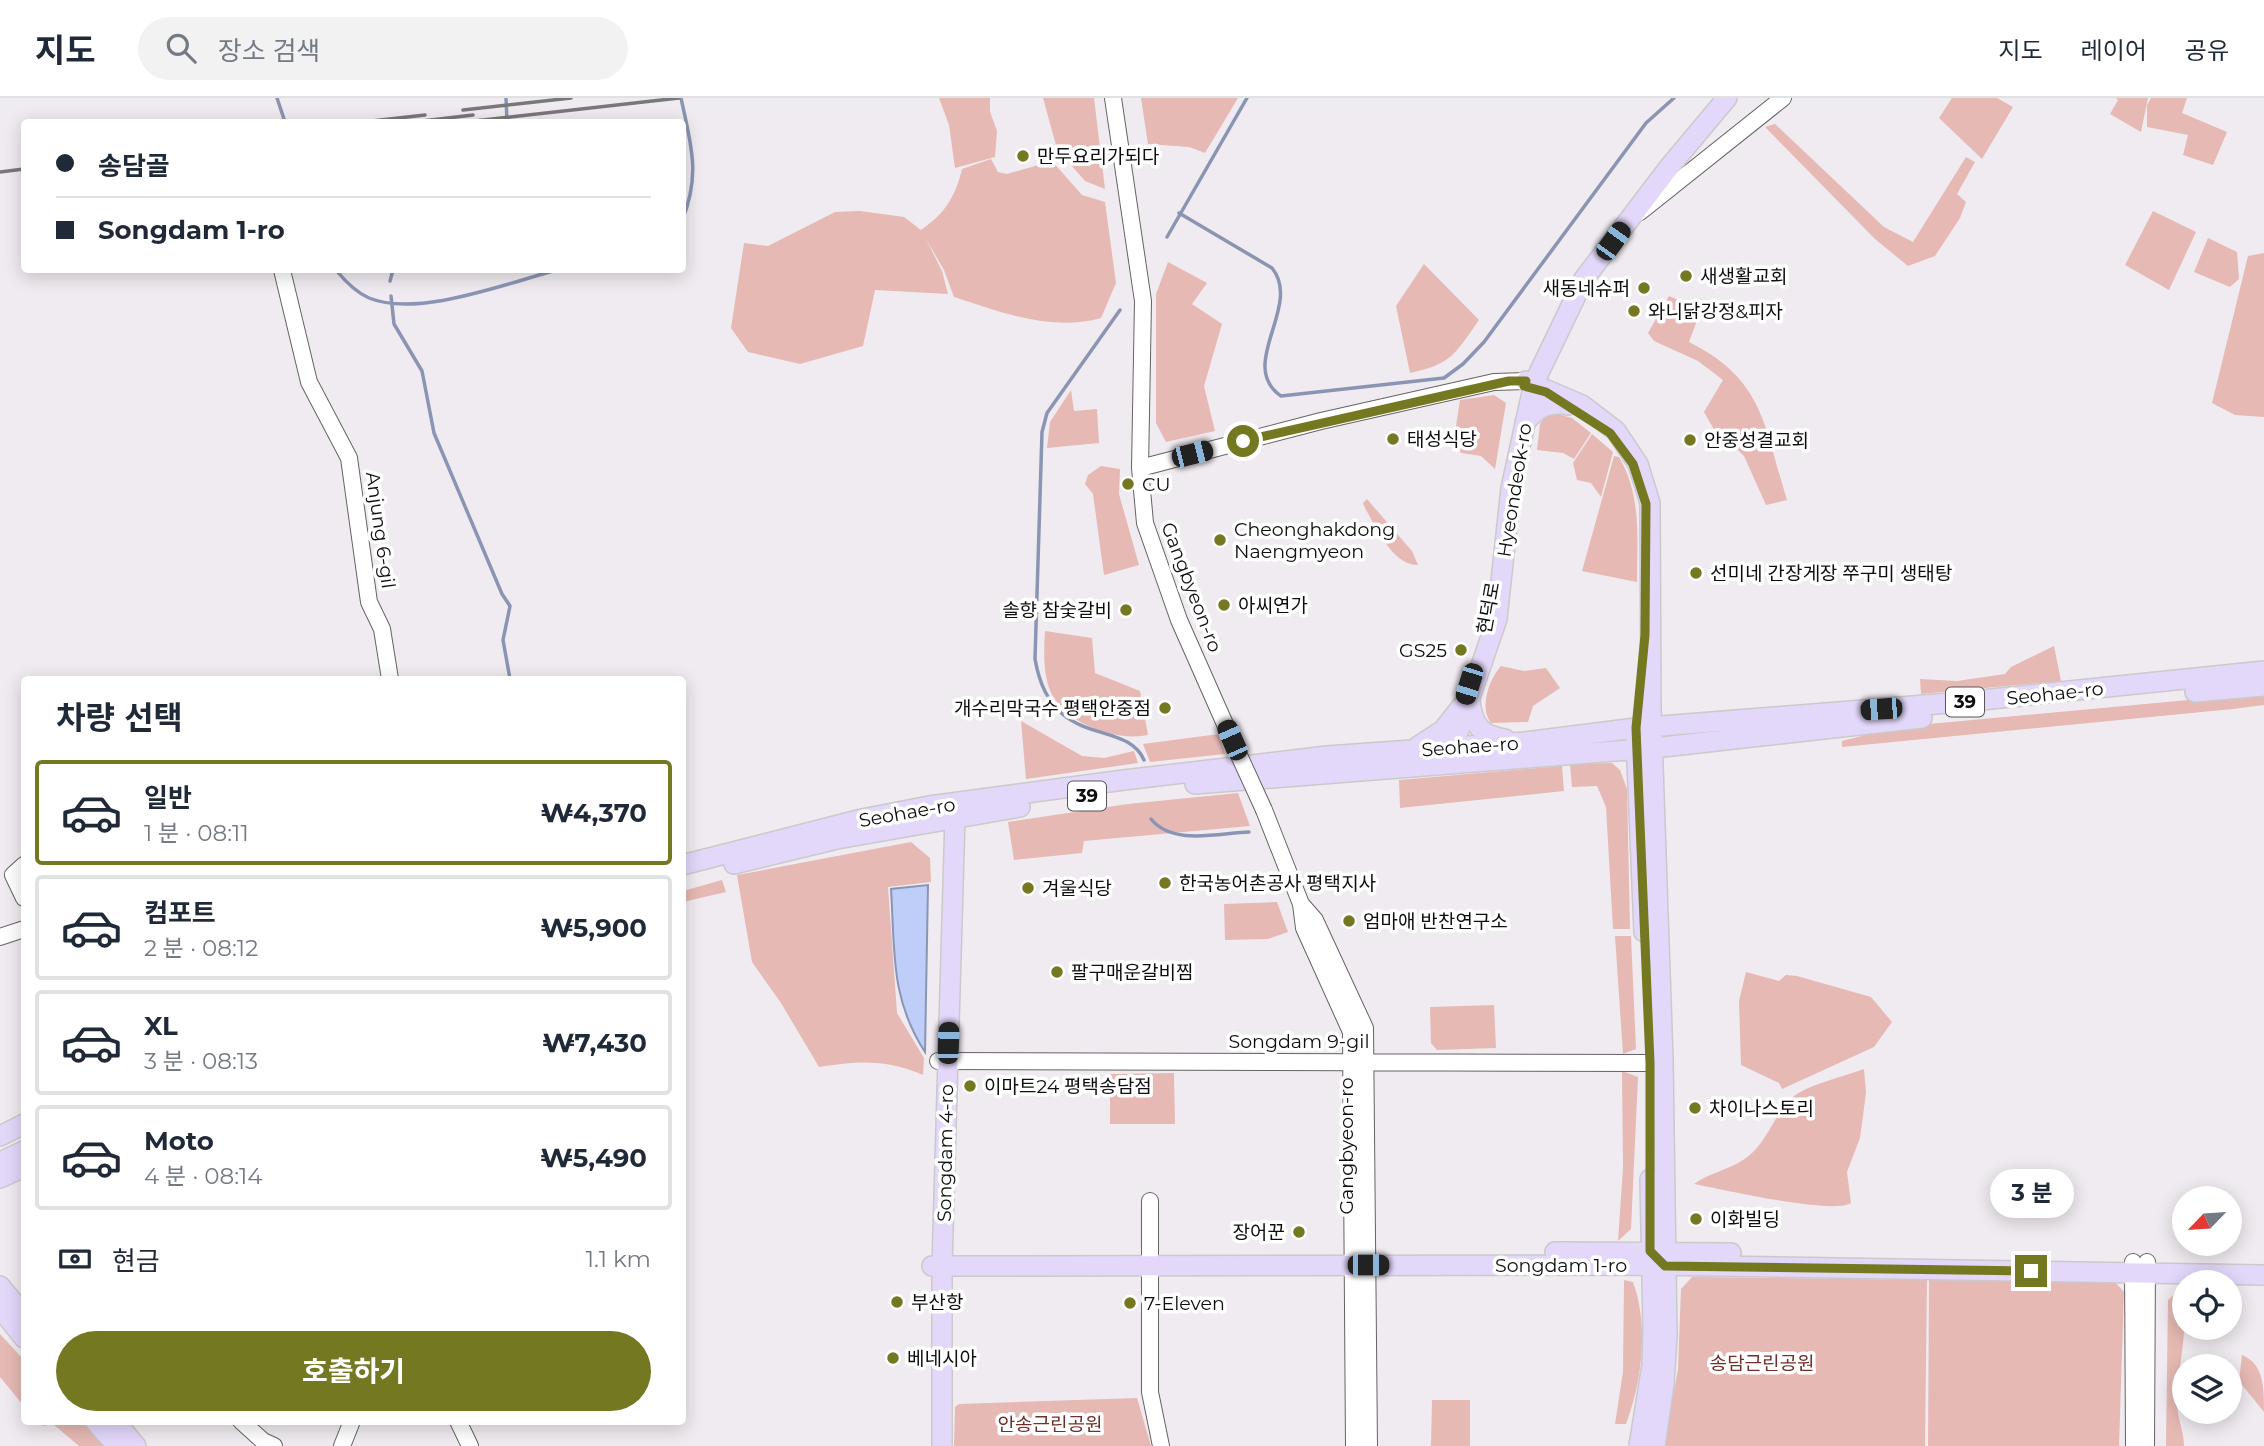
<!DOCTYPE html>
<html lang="ko">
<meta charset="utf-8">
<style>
body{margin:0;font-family:Montserrat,"Noto Sans KR",sans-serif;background:#f2f2f3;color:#1f2937;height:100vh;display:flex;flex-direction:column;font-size:26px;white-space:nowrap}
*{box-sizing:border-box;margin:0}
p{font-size:23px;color:#747a83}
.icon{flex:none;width:38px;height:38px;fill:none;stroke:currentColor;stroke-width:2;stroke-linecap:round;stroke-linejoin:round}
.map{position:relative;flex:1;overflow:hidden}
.panel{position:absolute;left:21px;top:578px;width:665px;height:749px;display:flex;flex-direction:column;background:#fff;border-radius:7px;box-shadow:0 4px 18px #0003}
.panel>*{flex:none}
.hud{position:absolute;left:21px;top:21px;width:665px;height:154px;border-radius:7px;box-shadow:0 4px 18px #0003;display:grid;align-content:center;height:154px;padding:0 35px;background:#fff}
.needle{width:46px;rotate:245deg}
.tools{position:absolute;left:2172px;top:1088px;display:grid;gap:14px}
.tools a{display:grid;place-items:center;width:70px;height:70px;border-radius:50%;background:#fff;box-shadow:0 4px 18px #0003;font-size:35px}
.end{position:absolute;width:32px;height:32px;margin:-16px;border:9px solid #747820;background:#fff;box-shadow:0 0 0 4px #fff}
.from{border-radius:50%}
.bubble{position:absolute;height:49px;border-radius:24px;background:#fff;box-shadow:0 4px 18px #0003;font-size:23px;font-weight:700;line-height:49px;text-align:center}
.car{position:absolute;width:21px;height:42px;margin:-21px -10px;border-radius:9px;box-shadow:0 0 5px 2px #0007;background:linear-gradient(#222 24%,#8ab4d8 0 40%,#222 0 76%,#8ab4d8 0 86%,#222 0)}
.hud b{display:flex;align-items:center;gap:24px;height:66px;font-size:26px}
.hud b+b{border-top:2px solid #e0e1e3}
.hud i{width:18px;height:18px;background:#1f2937}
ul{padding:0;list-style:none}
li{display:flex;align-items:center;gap:21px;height:105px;margin:0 14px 10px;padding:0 21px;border:4px solid #e0e1e3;border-radius:7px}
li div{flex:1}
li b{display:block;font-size:26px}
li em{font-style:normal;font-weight:700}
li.on{border-color:#747820}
li>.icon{width:63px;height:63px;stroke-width:1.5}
h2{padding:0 35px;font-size:32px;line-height:84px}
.pay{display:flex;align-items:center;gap:18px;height:77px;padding:0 35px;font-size:26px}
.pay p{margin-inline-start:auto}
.button{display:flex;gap:14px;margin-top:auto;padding:14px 35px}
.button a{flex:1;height:80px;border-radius:42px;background:#747820;color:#fff;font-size:28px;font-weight:700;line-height:80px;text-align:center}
header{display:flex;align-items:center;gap:42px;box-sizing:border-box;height:98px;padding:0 35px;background:#fff;border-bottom:2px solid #e0e1e3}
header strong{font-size:33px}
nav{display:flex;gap:38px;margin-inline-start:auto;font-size:24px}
.search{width:490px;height:63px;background:#f2f2f3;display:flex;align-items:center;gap:18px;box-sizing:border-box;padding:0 24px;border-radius:38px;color:#747a83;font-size:26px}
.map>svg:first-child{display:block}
.green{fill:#e6b9b4}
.water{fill:#bfcdf9;stroke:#8a94b3;stroke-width:2}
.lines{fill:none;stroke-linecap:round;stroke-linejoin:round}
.stream{stroke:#8a94b3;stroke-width:3.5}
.minor-casing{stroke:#666265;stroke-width:18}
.major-casing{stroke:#cacaca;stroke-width:22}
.minor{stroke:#fff;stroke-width:16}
.major{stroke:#e3d7fa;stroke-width:19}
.rail{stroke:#7a777a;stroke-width:3.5}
.minor-bridge-casing{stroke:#666265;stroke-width:18;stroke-linecap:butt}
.minor-bridge{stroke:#fff;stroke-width:16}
.route{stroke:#747820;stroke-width:9}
.poi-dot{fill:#747820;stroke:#fff;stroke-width:2.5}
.labels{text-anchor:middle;stroke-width:7;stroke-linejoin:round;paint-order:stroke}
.shield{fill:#fff;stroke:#575657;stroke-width:2}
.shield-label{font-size:18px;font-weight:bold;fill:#0f0e0f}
.poi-label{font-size:19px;fill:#0f0e0f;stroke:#fff;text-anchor:start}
.street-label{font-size:19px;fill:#0f0e0f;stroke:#fff}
.park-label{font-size:19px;fill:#702f2a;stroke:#fff}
</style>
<header>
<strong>지도</strong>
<div class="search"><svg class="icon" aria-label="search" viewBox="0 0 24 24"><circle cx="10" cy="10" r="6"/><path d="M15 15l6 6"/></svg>장소 검색</div>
<nav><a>지도</a><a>레이어</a><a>공유</a></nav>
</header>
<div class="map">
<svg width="2264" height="1348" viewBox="0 0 2264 1348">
<rect width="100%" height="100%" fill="#f0ebf0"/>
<path class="green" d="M939 0H990V14L997 33 995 59 955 70 949 27Z
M1043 0H1094L1105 91 1085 83 1057 51Z
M1141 0H1238L1205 55 1189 49 1148 46Z
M1952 0H1997L2013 9 1982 61 1939 20Z
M2116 0H2148L2141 34 2110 16 2118 2Z
M2151 0H2187L2182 15 2227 34 2213 67 2183 57 2188 37 2147 29V7Z
M1775 26 1884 129 1913 144 1966 59 1975 64 1957 96 1966 104 1960 120 1935 158 1908 168 1875 141 1765 29Z
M991 61 998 74 1007 76 1052 63 1082 97 1105 104 1116 185 1101 220C1053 234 1000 214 954 199L944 172 926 141 942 173 948 196 875 192 863 248 800 266 748 254 731 230 744 145 768 148 835 114 860 113 904 119 921 132C945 115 955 100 962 71Z
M2153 113 2196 134 2169 192 2125 167Z
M2208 140 2237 154 2239 181 2230 189 2194 174Z
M2264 155V319L2235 317 2212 305 2248 158Z
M1168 164 1207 185 1192 206 1222 226 1204 288 1215 333 1166 344 1156 325V196Z
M1424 166 1479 222C1455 256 1452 266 1410 275L1396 208Z
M1669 198 1701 212 1689 244C1765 282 1764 329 1787 402L1766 407 1744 358 1735 349H1724L1704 314 1723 282 1698 263 1654 243 1648 235Z
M1071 292 1074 313 1097 311 1099 345 1047 350 1050 324Z
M1494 297 1506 305 1495 371 1481 358 1461 355 1454 341 1460 302Z
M1554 315 1572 320 1591 335 1574 361 1563 355 1537 352 1540 326 1546 317Z
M1592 336 1613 354 1601 399 1591 385 1577 382 1573 365Z
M1614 358 1619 359C1642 398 1637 441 1637 484L1582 473Z
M1101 368 1120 371 1119 396 1139 467 1104 477 1093 396 1085 386 1088 377Z
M1367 401 1412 453 1418 467C1393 468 1376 429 1365 410L1363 405Z
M1045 533 1092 540 1095 575 1140 593 1148 637C1114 644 1059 624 1048 587 1043 569 1044 551 1045 533Z
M2054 548 2061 583 1921 596 1920 581 1957 583 2005 576 2011 569Z
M1501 568 1524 573 1546 570 1560 590 1533 608 1528 624 1491 625C1479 610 1489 581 1501 568Z
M2264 595V607L2233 611 1842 649V643L1897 629Z
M1021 623 1082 658 1104 660 1134 653 1138 665 1026 681Z
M1219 636 1225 656 1150 664 1143 646Z
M1612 665 1620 672 1627 691 1630 831H1613L1606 709 1597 688 1572 689 1570 666Z
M1562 668 1564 693 1400 710 1399 682Z
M1238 695 1250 728 1084 743 1082 755 1014 762 1008 724 1128 706Z
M911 744 930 760 931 784 888 789 897 915 924 960 923 977C885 961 859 963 819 969L781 905 752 864 737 777Z
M722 782 726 794 683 804V793Z
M1277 804 1288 834 1268 841 1225 842 1224 806Z
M1615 838H1631L1636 951 1623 956Z
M1746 874 1779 883 1786 877 1797 878 1871 899 1892 924 1874 949 1782 991 1779 985 1741 967 1739 903Z
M1494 907 1496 950 1437 952 1431 945 1430 909Z
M1864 971 1866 995 1860 1040 1847 1074 1851 1105C1832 1117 1721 1091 1694 1086 1709 1075 1728 1072 1743 1062 1768 1046 1773 1016 1793 999 1807 987 1845 978 1864 971Z
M1622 973 1638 979 1631 1131 1618 1143 1623 1070Z
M1174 975 1175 1026H1110V976Z
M1692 1179 1927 1182 1925 1348H1664L1678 1271 1681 1191Z
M1624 1182 1633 1184C1649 1228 1642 1283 1626 1326H1615L1623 1274Z
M1929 1182 2114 1183 2124 1194 2119 1348H1928Z
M2179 1192C2193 1214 2176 1277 2177 1305 2177 1320 2184 1333 2184 1348H2166L2168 1202Z
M0 1236 24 1262V1308L0 1279Z
M2242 1257C2264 1266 2264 1289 2264 1314L2239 1283Z
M1137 1300 1151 1348H954L955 1309 959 1306Z
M1432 1302H1470V1348H1431Z
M39 1323H81L105 1348H79L53 1326 43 1328Z"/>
<path class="water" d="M928 787 925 954C890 900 895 853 891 791Z"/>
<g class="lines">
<path class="stream" d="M277 0 285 24
M506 0 507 24
M681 0C691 47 701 76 682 123
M1179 115 1272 170C1303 208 1236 267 1281 298L1444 280 1463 266 1484 244 1646 25 1674 0
M1167 139 1247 0
M336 172C345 183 355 194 369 200 418 220 507 185 557 172
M390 183 393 172
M391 198 394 226 422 273 434 335 502 496 510 508 503 542 510 581
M1120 212 1047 315 1042 334 1035 561C1051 654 1125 619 1144 662
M1151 721C1173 748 1219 735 1249 734"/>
<g class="minor-casing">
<path id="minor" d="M1113 0 1143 203 1140 370 1145 425 1179 522 1232 642
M1640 114 1783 0
M282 172 309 284 349 360 369 504 382 531 390 581
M1140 370 1321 323 1494 284 1526 283
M1264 712 1301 806 1304 830 1351 934 1354 1348
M24 767 13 777 24 800
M1301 806 1315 822 1365 930 1369 1348
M0 839 24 831
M938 963 1650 965
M1150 1103V1294L1161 1348
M2133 1164 2134 1348
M241 1323 263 1343 274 1348
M458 1323 470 1348
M342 1348 352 1323
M2146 1348 2147 1164"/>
</g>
<g class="major-casing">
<path id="major" d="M1526 283 1582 307 1616 333 1638 366 1650 405 1651 608 1663 962 1667 1238 1664 1286 1655 1348
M1525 324C1538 310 1547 303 1568 307
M2195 594 2264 588
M1470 603C1473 628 1481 637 1505 641
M1636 640 1644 834
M1417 649 1443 632 1461 609
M1450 658 1497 521 1511 390 1534 285 1584 181 1670 68 1727 0
M1195 686 1654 650 1922 620
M734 766 837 741 1020 709
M682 767 862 721 929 708 1124 682 1327 658 1524 644 1636 630 1962 604 2264 573
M0 1038 24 1026
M0 1064 24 1053
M0 1080 24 1069
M1555 1154 1731 1155
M932 1168 1651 1167 2264 1177
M0 1188 24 1217
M0 1210 24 1240
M95 1323 117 1348
M115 1323 136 1348
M942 1348V1168L955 719
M1639 1348 1652 1267 1653 1231 1650 1081"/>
</g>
<use href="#minor" class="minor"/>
<use href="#major" class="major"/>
<path class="rail" d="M463 12 571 0
M363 24 425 17
M414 24 473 17
M465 24 679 0
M0 74 24 71"/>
<g class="minor-bridge-casing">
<path id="minor-bridge" d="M1232 642 1264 712"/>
</g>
<use href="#minor-bridge" class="minor-bridge"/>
</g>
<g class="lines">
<path class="route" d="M1243 343 1509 283H1526L1524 288 1546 294 1610 335 1633 366 1646 406 1645 537 1636 630 1650 965V1153L1665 1168 2031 1173"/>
</g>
<g class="poi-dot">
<circle cx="1023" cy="58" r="7"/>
<circle cx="1686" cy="178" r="7"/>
<circle cx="1644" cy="190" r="7"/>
<circle cx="1634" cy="213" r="7"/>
<circle cx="1393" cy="341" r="7"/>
<circle cx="1690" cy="342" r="7"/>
<circle cx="1128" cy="386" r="7"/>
<circle cx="1220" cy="442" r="7"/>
<circle cx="1696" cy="475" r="7"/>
<circle cx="1224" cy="507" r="7"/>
<circle cx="1126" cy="512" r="7"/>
<circle cx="1461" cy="552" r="7"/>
<circle cx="1165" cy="610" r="7"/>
<circle cx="1165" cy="785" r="7"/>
<circle cx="1028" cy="790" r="7"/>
<circle cx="1349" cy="823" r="7"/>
<circle cx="1057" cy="874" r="7"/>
<circle cx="970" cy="988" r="7"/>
<circle cx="1695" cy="1010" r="7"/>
<circle cx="1696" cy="1121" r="7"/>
<circle cx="1299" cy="1134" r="7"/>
<circle cx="897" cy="1204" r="7"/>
<circle cx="1130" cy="1205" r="7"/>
<circle cx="893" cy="1260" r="7"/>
</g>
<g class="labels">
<g class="shield">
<rect x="1946" y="589.5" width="38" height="29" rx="5"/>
<rect x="1068" y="683.5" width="38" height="29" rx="5"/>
</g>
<g class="shield-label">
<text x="1965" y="610">39</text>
<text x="1087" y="704">39</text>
</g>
<g class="poi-label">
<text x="1037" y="65">만두요리가되다</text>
<text x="1700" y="185">새생활교회</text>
<text x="1630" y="197" text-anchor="end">새동네슈퍼</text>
<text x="1648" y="220">와니닭강정&amp;피자</text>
<text x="1407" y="348">태성식당</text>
<text x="1704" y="349">안중성결교회</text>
<text x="1142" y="393">CU</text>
<text x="1234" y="438">Cheonghakdong<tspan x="1234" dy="22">Naengmyeon</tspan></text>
<text x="1710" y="482">선미네 간장게장 쭈구미 생태탕</text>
<text x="1238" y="514">아씨연가</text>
<text x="1112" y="519" text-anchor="end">솔향 참숯갈비</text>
<text x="1447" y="559" text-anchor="end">GS25</text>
<text x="1151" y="617" text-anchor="end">개수리막국수 평택안중점</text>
<text x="1179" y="792">한국농어촌공사 평택지사</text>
<text x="1042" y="797">겨울식당</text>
<text x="1363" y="830">엄마애 반찬연구소</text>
<text x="1071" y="881">팔구매운갈비찜</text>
<text x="984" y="995">이마트24 평택송담점</text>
<text x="1709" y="1017">차이나스토리</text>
<text x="1710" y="1128">이화빌딩</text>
<text x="1285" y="1141" text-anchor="end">장어꾼</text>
<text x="911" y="1211">부산항</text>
<text x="1144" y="1212">7-Eleven</text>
<text x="907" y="1267">베네시아</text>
</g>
<g class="street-label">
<text transform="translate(1514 392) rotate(-81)" y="7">Hyeondeok-ro</text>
<text transform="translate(381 432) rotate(82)" y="7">Anjung 6-gil</text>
<text transform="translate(1192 489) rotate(69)" y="7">Gangbyeon-ro</text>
<text transform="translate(1488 510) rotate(-80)" y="7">현덕로</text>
<text transform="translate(2055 595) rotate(-6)" y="7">Seohae-ro</text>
<text transform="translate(1470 648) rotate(-4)" y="7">Seohae-ro</text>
<text transform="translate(907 714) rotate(-10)" y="7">Seohae-ro</text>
<text x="1299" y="950">Songdam 9-gil</text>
<text transform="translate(1346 1048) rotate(-90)" y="7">Gangbyeon-ro</text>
<text transform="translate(945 1055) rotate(-89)" y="7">Songdam 4-ro</text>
<text x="1561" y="1174">Songdam 1-ro</text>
</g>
<g class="park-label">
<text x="1762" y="1272">송담근린공원</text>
<text x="1050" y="1333">안송근린공원</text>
</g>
</g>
</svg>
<div class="tools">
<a><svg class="needle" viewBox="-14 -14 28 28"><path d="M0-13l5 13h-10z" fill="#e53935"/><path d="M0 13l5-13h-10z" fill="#747a83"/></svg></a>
<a><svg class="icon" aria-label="locate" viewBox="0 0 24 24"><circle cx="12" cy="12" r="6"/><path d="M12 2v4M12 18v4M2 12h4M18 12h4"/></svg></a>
<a><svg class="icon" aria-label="layers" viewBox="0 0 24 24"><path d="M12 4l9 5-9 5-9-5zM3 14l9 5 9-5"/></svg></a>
</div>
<i class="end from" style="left:1243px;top:343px"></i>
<i class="end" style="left:2031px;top:1173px"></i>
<div class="bubble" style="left:1990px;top:1071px;width:84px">3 분</div>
<i class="car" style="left:1613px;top:143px;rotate:36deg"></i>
<i class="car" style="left:1192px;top:356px;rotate:76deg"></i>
<i class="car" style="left:1469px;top:586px;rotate:197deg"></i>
<i class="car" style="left:1881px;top:611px;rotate:266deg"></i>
<i class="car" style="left:1232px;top:642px;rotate:336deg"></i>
<i class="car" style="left:948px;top:945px;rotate:2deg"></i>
<i class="car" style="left:1368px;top:1167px;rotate:90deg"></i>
<div class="hud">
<b><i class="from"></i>송담골</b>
<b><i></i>Songdam 1-ro</b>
</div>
<section class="panel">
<h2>차량 선택</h2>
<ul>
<li class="on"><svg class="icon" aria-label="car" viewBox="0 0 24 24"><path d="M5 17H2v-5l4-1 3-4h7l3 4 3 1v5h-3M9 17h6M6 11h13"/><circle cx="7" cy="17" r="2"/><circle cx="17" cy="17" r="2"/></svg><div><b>일반</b><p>1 분 · 08:11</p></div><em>₩4,370</em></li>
<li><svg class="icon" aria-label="car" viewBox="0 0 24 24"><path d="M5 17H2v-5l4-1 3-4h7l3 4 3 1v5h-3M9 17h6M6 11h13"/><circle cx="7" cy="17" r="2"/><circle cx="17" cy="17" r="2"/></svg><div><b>컴포트</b><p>2 분 · 08:12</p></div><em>₩5,900</em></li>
<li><svg class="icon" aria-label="car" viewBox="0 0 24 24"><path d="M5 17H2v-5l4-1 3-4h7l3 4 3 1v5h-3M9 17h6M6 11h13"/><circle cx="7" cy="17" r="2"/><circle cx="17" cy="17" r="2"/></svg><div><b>XL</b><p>3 분 · 08:13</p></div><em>₩7,430</em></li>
<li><svg class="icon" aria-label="car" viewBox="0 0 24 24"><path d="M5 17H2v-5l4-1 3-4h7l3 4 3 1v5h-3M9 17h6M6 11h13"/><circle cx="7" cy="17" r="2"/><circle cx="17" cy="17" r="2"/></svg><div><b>Moto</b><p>4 분 · 08:14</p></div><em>₩5,490</em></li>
</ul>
<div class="pay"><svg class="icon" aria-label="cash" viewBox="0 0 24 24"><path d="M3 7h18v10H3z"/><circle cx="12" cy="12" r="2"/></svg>현금<p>1.1 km</p></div>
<div class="button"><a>호출하기</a></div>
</section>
</div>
